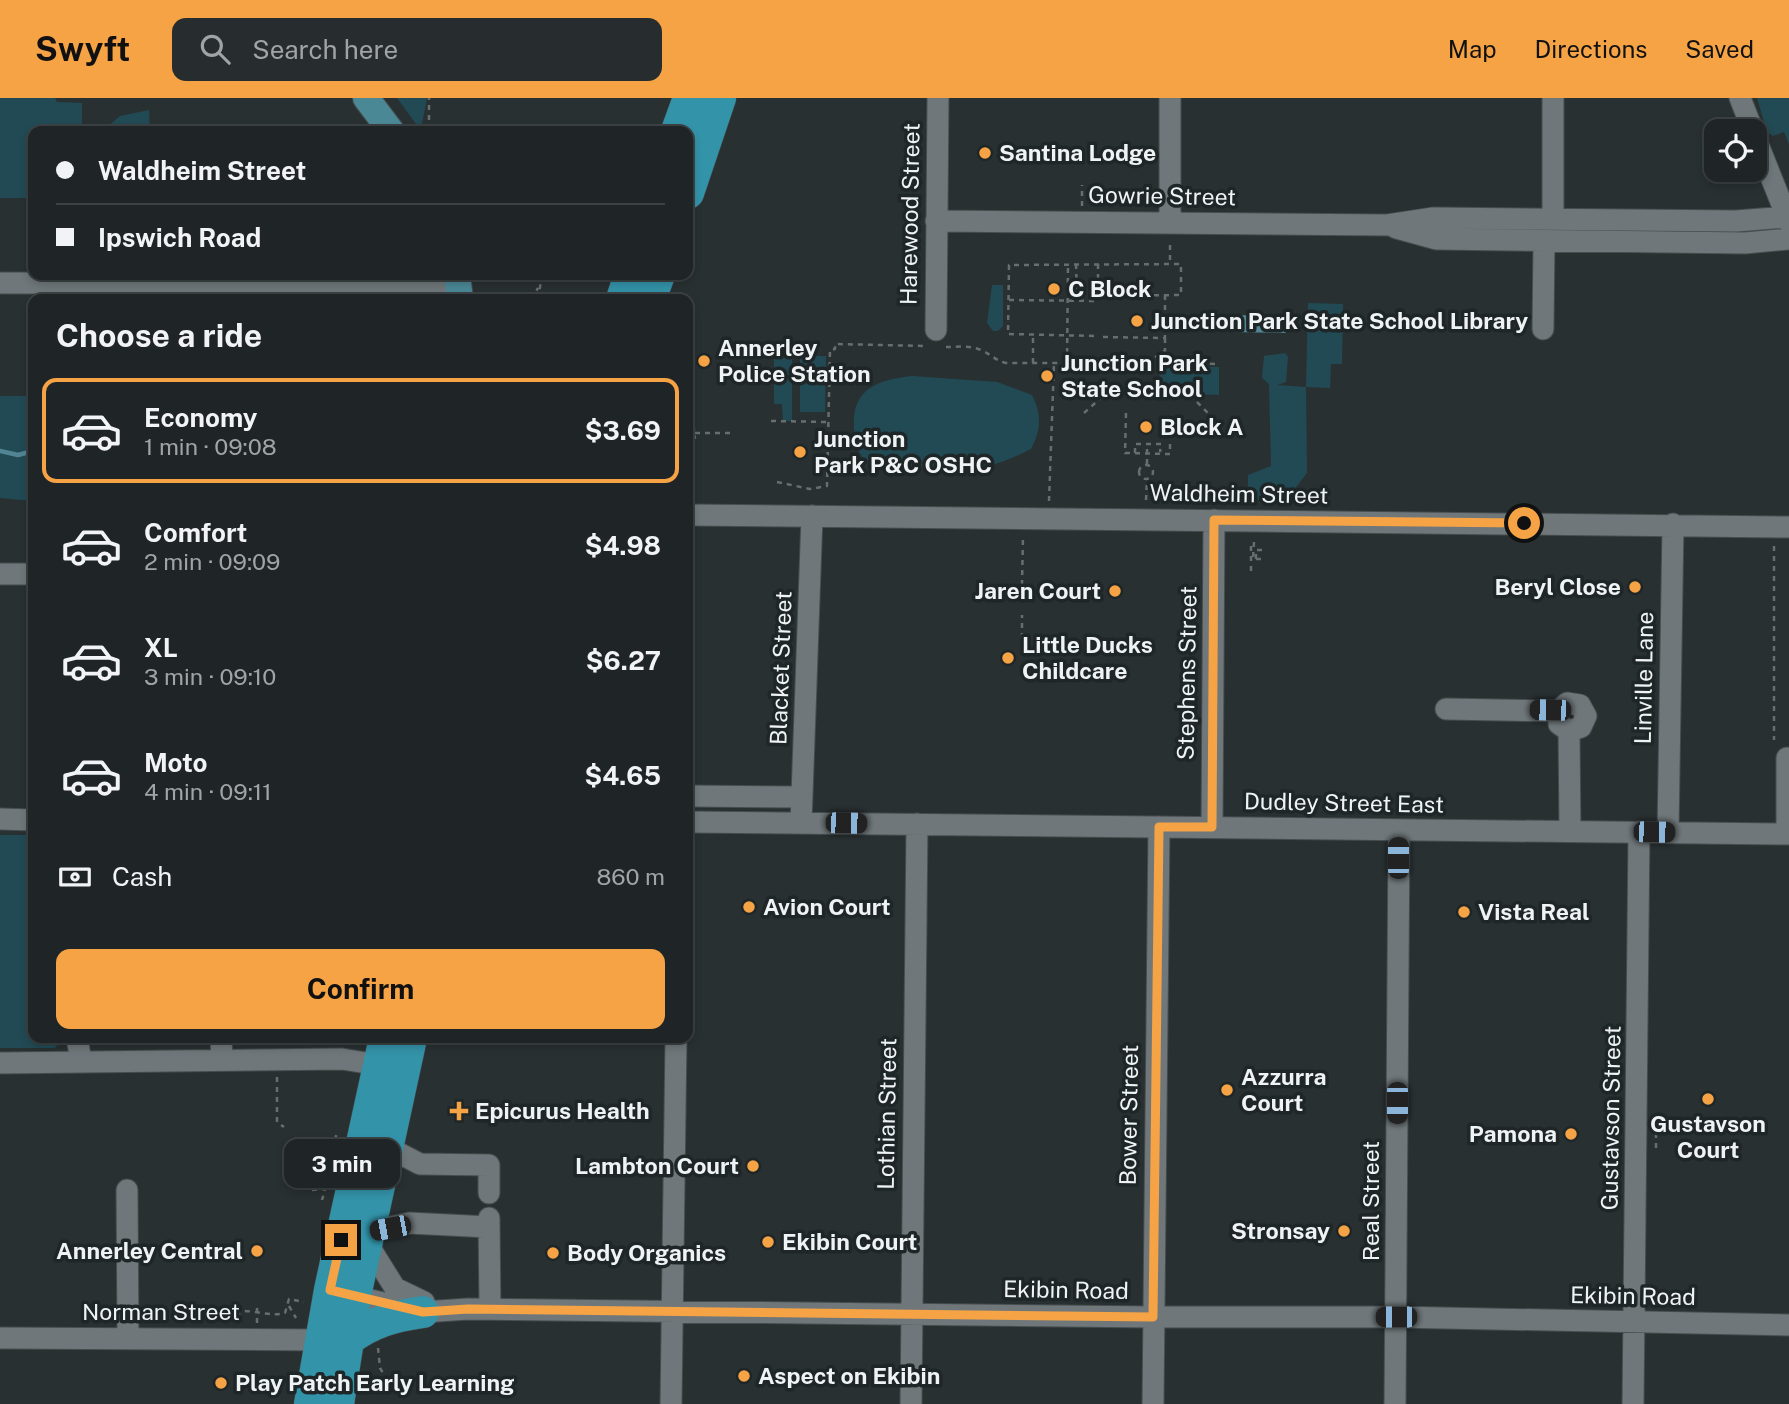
<!DOCTYPE html>
<meta charset="utf-8">
<style>
body{margin:0;font-family:"Public Sans",sans-serif;background:#272c2e;color:#f1f3f6;height:100vh;display:flex;flex-direction:column;font-size:26px;white-space:nowrap}
*{box-sizing:border-box;margin:0}
p{font-size:23px;color:#a1a4a7}
.icon{flex:none;width:38px;height:38px;fill:none;stroke:currentColor;stroke-width:2;stroke-linecap:round;stroke-linejoin:round}
.map{position:relative;flex:1;overflow:hidden}
.drawer{position:absolute;left:28px;top:196px;width:665px;height:749px;display:flex;flex-direction:column;background:#1f2426;border-radius:14px;box-shadow:0 4px 10px #0003,0 0 0 2px #3c4143}
.drawer>*{flex:none}
.guide{position:absolute;left:28px;top:28px;width:665px;height:154px;border-radius:14px;box-shadow:0 4px 10px #0003,0 0 0 2px #3c4143;display:grid;align-content:center;height:154px;padding:0 28px;background:#1f2426}
.buttons{position:absolute;left:1704px;top:21px;display:grid;gap:14px}
.buttons a{display:grid;place-items:center;width:63px;height:63px;border-radius:14px;background:#1f2426;box-shadow:0 4px 10px #0003,0 0 0 2px #3c4143;font-size:35px}
.end{position:absolute;width:32px;height:32px;margin:-16px;border:9px solid #f5a345;background:#111;box-shadow:0 0 0 4px #111}
.from{border-radius:50%}
.bubble{position:absolute;height:49px;border-radius:14px;background:#1f2426;box-shadow:0 4px 10px #0003,0 0 0 2px #3c4143;font-size:23px;font-weight:700;line-height:49px;text-align:center}
.car{position:absolute;width:21px;height:42px;margin:-21px -10px;border-radius:9px;box-shadow:0 0 5px 2px #0007;background:linear-gradient(#222 24%,#8ab4d8 0 40%,#222 0 76%,#8ab4d8 0 86%,#222 0)}
.guide b{display:flex;align-items:center;gap:24px;height:66px;font-size:26px}
.guide b+b{border-top:2px solid #3c4143}
.guide i{width:18px;height:18px;background:#f1f3f6}
ul{padding:0;list-style:none}
li{display:flex;align-items:center;gap:21px;height:105px;margin:0 14px 10px;padding:0 14px;border:4px solid transparent;border-radius:14px}
li div{flex:1}
li b{display:block;font-size:26px}
li em{font-style:normal;font-weight:700}
li.active{border-color:#f5a345}
li>.icon{width:63px;height:63px;stroke-width:1.5}
h2{padding:0 28px;font-size:32px;line-height:84px}
.pay{display:flex;align-items:center;gap:18px;height:77px;padding:0 28px;font-size:26px}
.pay p{margin-inline-start:auto}
.button{display:flex;gap:14px;margin-top:auto;padding:14px 28px}
.button a{flex:1;height:80px;border-radius:14px;background:#f5a345;color:#111;font-size:28px;font-weight:700;line-height:80px;text-align:center}
header{display:flex;align-items:center;gap:42px;box-sizing:border-box;height:98px;padding:0 35px;background:#f5a345;color:#111}
header strong{font-size:33px}
nav{display:flex;gap:38px;margin-inline-start:auto;font-size:24px}
.search{width:490px;height:63px;background:#272c2e;display:flex;align-items:center;gap:18px;box-sizing:border-box;padding:0 24px;border-radius:14px;color:#a1a4a7;font-size:26px}
.map>svg:first-child{display:block}
.green{fill:#224a54}
.water{fill:#518593}
.lines{fill:none;stroke-linecap:round;stroke-linejoin:round}
.stream{stroke:#518593;stroke-width:4.5}
.minor-casing{stroke:#464d4e;stroke-width:23}
.major-casing{stroke:#464d4e;stroke-width:28}
.highway-casing{stroke:#464d4e;stroke-width:33}
.path{stroke:#686e70;stroke-width:2.5;stroke-dasharray:5 5;stroke-linecap:butt}
.minor{stroke:#6f777a;stroke-width:21}
.major{stroke:#4b8896;stroke-width:26}
.highway{stroke:#3393a9;stroke-width:32}
.route{stroke:#f5a345;stroke-width:9}
.poi-dot{fill:#f5a345;stroke:#1f2628;stroke-width:2.5}
.labels{text-anchor:middle;stroke-width:7;stroke-linejoin:round;paint-order:stroke}
.poi-label{font-size:23px;font-weight:bold;fill:#eff3f4;stroke:#1f2628;text-anchor:start}
.street-label{font-size:23px;fill:#eff3f4;stroke:#1f2628}
</style>
<header>
<strong>Swyft</strong>
<div class="search"><svg class="icon" aria-label="search" viewBox="0 0 24 24"><circle cx="10" cy="10" r="6"/><path d="M15 15l6 6"/></svg>Search here</div>
<nav><a>Map</a><a>Directions</a><a>Saved</a></nav>
</header>
<div class="map">
<svg width="1789" height="1306" viewBox="0 0 1789 1306">
<rect width="100%" height="100%" fill="#293032"/>
<path class="green" d="M0 0H55L57 4 82 5V29L106 30 120 18 149 12 150 33H33V100H0Z
M397 0H427L422 26H416Z
M1757 0H1789V46L1784 34 1773 38 1767 34Z
M992 187H1003V228L998 233H993L987 225Z
M1308 205 1343 206 1342 266H1331L1330 290 1306 289 1307 375 1286 402 1248 401V377L1271 368 1269 286 1262 280 1264 258 1285 255 1288 259 1286 284 1277 287 1306 289Z
M774 251H792V323H783L782 306H774Z
M800 258H826L825 314H800Z
M1160 268 1219 269V297L1159 295Z
M912 278 997 284 1032 297C1042 316 1041 332 1031 351 1017 358 1003 365 986 368 965 371 879 374 864 361 857 354 855 341 854 331 851 291 877 282 912 278Z
M0 298H33V403L0 400Z
M0 737H33V940H63L55 950H0Z"/>
<path class="water" d="M1229 217 1286 218V235L1229 234Z"/>
<g class="lines">
<path class="stream" d="M0 353 18 357 33 353"/>
<g class="minor-casing">
<path id="minor" d="M1170 0V124
M1740 0 1753 33
M1755 39 1789 124
M1553 120V0
M936 123 1387 127 1433 120 1736 123 1787 119
M1396 130 1436 141 1745 145 1789 141
M0 185 458 186
M1543 231 1544 144
M936 232 938 0
M688 417 1789 429
M0 476H33
M1567 605 1580 607 1586 618 1581 629 1569 633 1559 626 1558 613Z
M1446 611 1558 613
M1569 633 1570 733
M688 698 801 699
M0 721 33 722
M688 724 1789 736
M801 725 812 418
M1212 729 1214 422
M1668 735 1673 426
M1787 736V660
M77 940 81 963
M221 940 222 962
M0 965 342 961 379 967
M387 1049 420 1066 489 1067V1095
M127 1092 128 1240
M489 1120 490 1211
M370 1133 409 1125 489 1129
M367 1145 395 1190 424 1204
M344 1196 423 1214 468 1211 1153 1219H1396L1789 1227
M0 1240 322 1242
M671 1306 676 940
M911 1306 917 726
M1153 1306 1159 729
M1395 1306 1399 732
M1633 1306 1639 734"/>
</g>
<g class="major-casing">
<path id="major" d="M366 0 391 33
M457 177 460 201"/>
</g>
<g class="highway-casing">
<path id="highway" d="M677 33 689 0
M688 95 720 0
M622 201 630 177
M650 201 659 177
M348 1242C372 1224 394 1218 423 1214
M310 1306 330 1192 385 940
M338 1306 355 1198 411 940"/>
</g>
<path class="path" d="M429 22V0
M1082 108V87
M1170 147V164
M1076 166 1077 200
M1098 166V198
M539 197 550 201
M531 201 538 190
M538 201 542 177
M1009 202 1098 203V198L1181 197V166L1009 167 1008 236 1096 238
M1103 239 1165 240V197
M1165 240V265L1219 266
M946 249C957 249 970 247 981 252 991 256 994 262 1006 265H1103
M1033 265V237
M1067 265 1068 167
M1147 265 1164 253
M1197 304 1209 316
M688 314 692 312 695 341
M1084 315 1113 289
M1126 315 1125 355 1170 356V343
M771 323 828 324
M695 335H731
M1135 355V346H1161L1160 354
M1147 366V349
M1139 374a7 7 0 1 1 14 0a7 7 0 1 1-14 0Z
M777 384 810 391 827 388 830 252 835 251V246L925 248
M1146 402 1147 381
M1049 403 1054 265
M1254 444 1253 461H1261
M1774 448V642
M1256 461V452H1264
M1251 473V444
M1022 487 1023 438
M1022 540V517
M277 979V1024L284 1029
M335 1042 337 1034
M1656 1050V1032
M320 1074 330 1084
M325 1079 328 1069
M312 1092 325 1091 322 1102
M289 1208 296 1220
M230 1219 239 1218V1213C254 1212 272 1219 285 1215L289 1201 304 1204
M257 1225V1210
M378 1250 380 1270 386 1280
M364 1294 381 1289"/>
<use href="#minor" class="minor"/>
<use href="#major" class="major"/>
<use href="#highway" class="highway"/>
</g>
<g class="lines">
<path class="route" d="M341 1142 330 1192 423 1214 468 1211 1153 1219 1159 729H1212L1214 422 1524 425"/>
</g>
<g class="poi-dot">
<circle cx="985" cy="55" r="7"/>
<circle cx="1054" cy="191" r="7"/>
<circle cx="1137" cy="223" r="7"/>
<circle cx="704" cy="263" r="7"/>
<circle cx="1047" cy="278" r="7"/>
<circle cx="1146" cy="329" r="7"/>
<circle cx="800" cy="354" r="7"/>
<circle cx="1635" cy="489" r="7"/>
<circle cx="1115" cy="493" r="7"/>
<circle cx="1008" cy="560" r="7"/>
<circle cx="749" cy="809" r="7"/>
<circle cx="1464" cy="814" r="7"/>
<circle cx="1227" cy="992" r="7"/>
<circle cx="1708" cy="1001" r="7"/>
<path d="M455.5 1002.5h7v7h7v7h-7v7h-7v-7h-7v-7h7z"/>
<circle cx="1571" cy="1036" r="7"/>
<circle cx="753" cy="1068" r="7"/>
<circle cx="1344" cy="1133" r="7"/>
<circle cx="768" cy="1144" r="7"/>
<circle cx="257" cy="1153" r="7"/>
<circle cx="553" cy="1155" r="7"/>
<circle cx="744" cy="1278" r="7"/>
<circle cx="221" cy="1285" r="7"/>
</g>
<g class="labels">
<g class="poi-label">
<text x="999" y="63">Santina Lodge</text>
<text x="1068" y="199">C Block</text>
<text x="1151" y="231">Junction Park State School Library</text>
<text x="718" y="258">Annerley<tspan x="718" dy="26">Police Station</tspan></text>
<text x="1061" y="273">Junction Park<tspan x="1061" dy="26">State School</tspan></text>
<text x="1160" y="337">Block A</text>
<text x="814" y="349">Junction<tspan x="814" dy="26">Park P&amp;C OSHC</tspan></text>
<text x="1621" y="497" text-anchor="end">Beryl Close</text>
<text x="1101" y="501" text-anchor="end">Jaren Court</text>
<text x="1022" y="555">Little Ducks<tspan x="1022" dy="26">Childcare</tspan></text>
<text x="763" y="817">Avion Court</text>
<text x="1478" y="822">Vista Real</text>
<text x="1241" y="987">Azzurra<tspan x="1241" dy="26">Court</tspan></text>
<text x="475" y="1021">Epicurus Health</text>
<text x="1708" y="1034" text-anchor="middle">Gustavson<tspan x="1708" dy="26">Court</tspan></text>
<text x="1557" y="1044" text-anchor="end">Pamona</text>
<text x="739" y="1076" text-anchor="end">Lambton Court</text>
<text x="1330" y="1141" text-anchor="end">Stronsay</text>
<text x="782" y="1152">Ekibin Court</text>
<text x="243" y="1161" text-anchor="end">Annerley Central</text>
<text x="567" y="1163">Body Organics</text>
<text x="758" y="1286">Aspect on Ekibin</text>
<text x="235" y="1293">Play Patch Early Learning</text>
</g>
<g class="street-label">
<text transform="translate(1162 98) rotate(1)" y="8">Gowrie Street</text>
<text transform="translate(910 116) rotate(-89)" y="8">Harewood Street</text>
<text transform="translate(1239 396) rotate(1)" y="8">Waldheim Street</text>
<text transform="translate(781 570) rotate(-88)" y="8">Blacket Street</text>
<text transform="translate(1187 575) rotate(-89)" y="8">Stephens Street</text>
<text transform="translate(1644 580) rotate(-89)" y="8">Linville Lane</text>
<text transform="translate(1344 705) rotate(1)" y="8">Dudley Street East</text>
<text transform="translate(887 1016) rotate(-89)" y="8">Lothian Street</text>
<text transform="translate(1129 1017) rotate(-89)" y="8">Bower Street</text>
<text transform="translate(1611 1020) rotate(-89)" y="8">Gustavson Street</text>
<text transform="translate(1371 1103) rotate(-90)" y="8">Real Street</text>
<text transform="translate(1066 1192) rotate(1)" y="8">Ekibin Road</text>
<text transform="translate(1633 1198) rotate(1)" y="8">Ekibin Road</text>
<text x="161" y="1222">Norman Street</text>
</g>
</g>
</svg>
<div class="buttons">
<a><svg class="icon" aria-label="locate" viewBox="0 0 24 24"><circle cx="12" cy="12" r="6"/><path d="M12 2v4M12 18v4M2 12h4M18 12h4"/></svg></a>
</div>
<i class="end from" style="left:1524px;top:425px"></i>
<i class="end" style="left:341px;top:1142px"></i>
<div class="bubble" style="left:284px;top:1041px;width:116px">3 min</div>
<i class="car" style="left:1550px;top:612px;rotate:271deg"></i>
<i class="car" style="left:846px;top:725px;rotate:91deg"></i>
<i class="car" style="left:1654px;top:734px;rotate:91deg"></i>
<i class="car" style="left:1398px;top:760px;rotate:0deg"></i>
<i class="car" style="left:1397px;top:1005px;rotate:180deg"></i>
<i class="car" style="left:390px;top:1130px;rotate:259deg"></i>
<i class="car" style="left:1396px;top:1219px;rotate:270deg"></i>
<div class="guide">
<b><i class="from"></i>Waldheim Street</b>
<b><i></i>Ipswich Road</b>
</div>
<section class="drawer">
<h2>Choose a ride</h2>
<ul>
<li class="active"><svg class="icon" aria-label="car" viewBox="0 0 24 24"><path d="M5 17H2v-5l4-1 3-4h7l3 4 3 1v5h-3M9 17h6M6 11h13"/><circle cx="7" cy="17" r="2"/><circle cx="17" cy="17" r="2"/></svg><div><b>Economy</b><p>1 min · 09:08</p></div><em>$3.69</em></li>
<li><svg class="icon" aria-label="car" viewBox="0 0 24 24"><path d="M5 17H2v-5l4-1 3-4h7l3 4 3 1v5h-3M9 17h6M6 11h13"/><circle cx="7" cy="17" r="2"/><circle cx="17" cy="17" r="2"/></svg><div><b>Comfort</b><p>2 min · 09:09</p></div><em>$4.98</em></li>
<li><svg class="icon" aria-label="car" viewBox="0 0 24 24"><path d="M5 17H2v-5l4-1 3-4h7l3 4 3 1v5h-3M9 17h6M6 11h13"/><circle cx="7" cy="17" r="2"/><circle cx="17" cy="17" r="2"/></svg><div><b>XL</b><p>3 min · 09:10</p></div><em>$6.27</em></li>
<li><svg class="icon" aria-label="car" viewBox="0 0 24 24"><path d="M5 17H2v-5l4-1 3-4h7l3 4 3 1v5h-3M9 17h6M6 11h13"/><circle cx="7" cy="17" r="2"/><circle cx="17" cy="17" r="2"/></svg><div><b>Moto</b><p>4 min · 09:11</p></div><em>$4.65</em></li>
</ul>
<div class="pay"><svg class="icon" aria-label="cash" viewBox="0 0 24 24"><path d="M3 7h18v10H3z"/><circle cx="12" cy="12" r="2"/></svg>Cash<p>860 m</p></div>
<div class="button"><a>Confirm</a></div>
</section>
</div>
